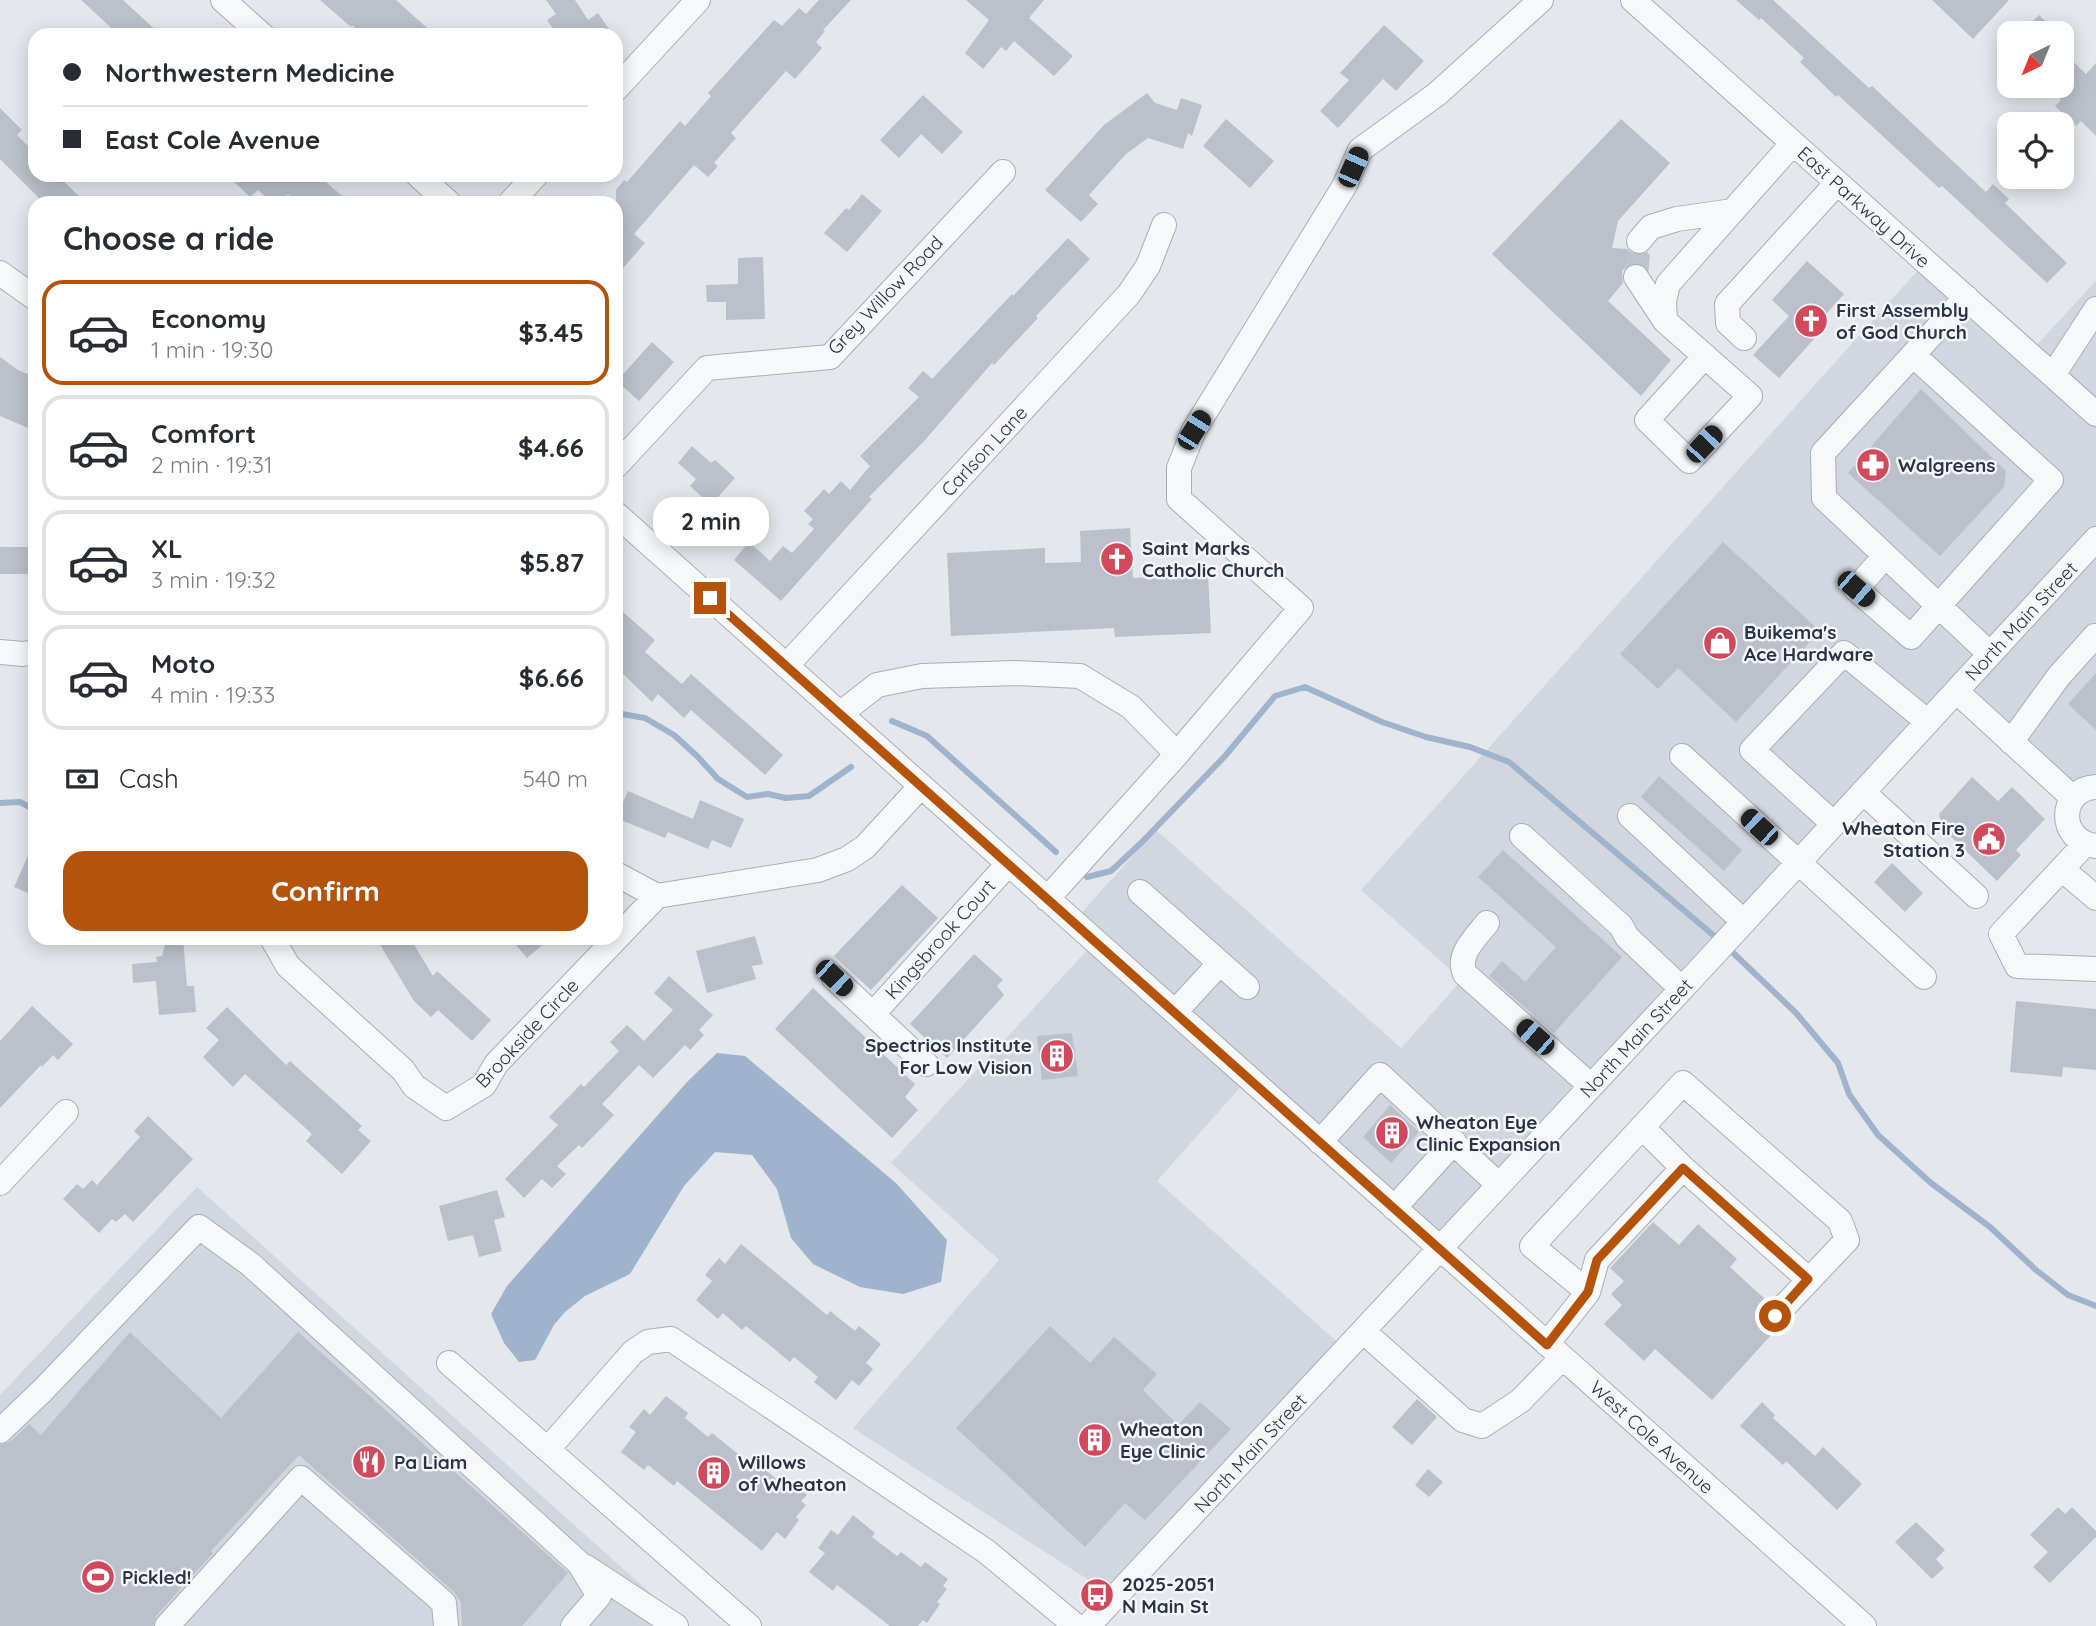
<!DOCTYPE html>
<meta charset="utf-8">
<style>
body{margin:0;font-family:Quicksand,sans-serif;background:#f2f2f3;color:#2b2b33;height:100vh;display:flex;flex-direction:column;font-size:26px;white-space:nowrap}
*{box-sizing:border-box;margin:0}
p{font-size:23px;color:#7c7c81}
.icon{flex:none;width:38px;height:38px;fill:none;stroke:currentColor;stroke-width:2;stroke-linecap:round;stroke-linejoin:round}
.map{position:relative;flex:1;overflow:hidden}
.side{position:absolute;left:28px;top:196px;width:595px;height:749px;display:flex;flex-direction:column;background:#fff;border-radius:21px;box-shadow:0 4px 18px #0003}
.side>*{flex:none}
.top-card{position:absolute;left:28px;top:28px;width:595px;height:154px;border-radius:21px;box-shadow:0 4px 18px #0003;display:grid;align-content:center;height:154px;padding:0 35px;background:#fff}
.needle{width:46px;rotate:223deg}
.buttons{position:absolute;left:1997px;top:21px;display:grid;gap:14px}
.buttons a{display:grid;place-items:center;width:77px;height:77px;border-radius:14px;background:#fff;box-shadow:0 4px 18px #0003;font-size:35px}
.end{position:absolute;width:32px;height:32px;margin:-16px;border:9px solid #b45309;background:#fff;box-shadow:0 0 0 4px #fff}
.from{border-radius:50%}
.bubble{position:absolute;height:49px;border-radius:21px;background:#fff;box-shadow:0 4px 18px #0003;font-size:23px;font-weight:700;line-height:49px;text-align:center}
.car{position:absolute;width:21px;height:42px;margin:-21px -10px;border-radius:9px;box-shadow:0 0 5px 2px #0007;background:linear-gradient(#222 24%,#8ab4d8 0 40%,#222 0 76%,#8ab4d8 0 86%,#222 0)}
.top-card b{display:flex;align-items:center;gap:24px;height:66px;font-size:26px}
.top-card b+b{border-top:2px solid #e1e1e2}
.top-card i{width:18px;height:18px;background:#2b2b33}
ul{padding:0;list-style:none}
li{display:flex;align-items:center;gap:21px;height:105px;margin:0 14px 10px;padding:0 21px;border:4px solid #e1e1e2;border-radius:21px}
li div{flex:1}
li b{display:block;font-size:26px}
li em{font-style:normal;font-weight:700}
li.current{border-color:#b45309}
li>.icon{width:63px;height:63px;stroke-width:1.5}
h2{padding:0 35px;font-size:32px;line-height:84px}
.pay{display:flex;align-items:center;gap:18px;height:77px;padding:0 35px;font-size:26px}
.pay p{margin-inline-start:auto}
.button{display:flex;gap:14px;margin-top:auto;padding:14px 35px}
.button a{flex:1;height:80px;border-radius:21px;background:#b45309;color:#fff;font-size:28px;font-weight:700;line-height:80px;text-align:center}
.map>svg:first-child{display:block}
.built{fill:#d2d6de}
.water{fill:#9fb4cc}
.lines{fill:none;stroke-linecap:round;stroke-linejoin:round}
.stream{stroke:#9fb4cc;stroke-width:6}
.building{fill:#bbc0ca}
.minor-tunnel{stroke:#bfc3cb;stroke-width:24;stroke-dasharray:24 12;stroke-linecap:butt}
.minor-casing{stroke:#a9aeb7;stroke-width:26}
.minor{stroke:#f7f8fa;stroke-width:24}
.route{stroke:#b45309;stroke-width:9}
.labels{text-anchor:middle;stroke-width:5;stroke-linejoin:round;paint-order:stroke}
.street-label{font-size:19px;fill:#2b3445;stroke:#f4f6f9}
.poi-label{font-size:19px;font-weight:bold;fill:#2b3445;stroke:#f4f6f9;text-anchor:start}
</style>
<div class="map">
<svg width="2096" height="1626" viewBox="0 0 2096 1626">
<rect width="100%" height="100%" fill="#e4e7ec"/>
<path class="built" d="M1919 269 2096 423V529L1440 1241 1077 918 1156 830 1401 1048 1462 980 1361 890Z
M2096 281V404L2033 349Z
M2096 550V789L2078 809 1957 699Z
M1091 946 1245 1082 1157 1181 1345 1349 1115 1597 853 1428 999 1260 891 1163Z
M197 1187 687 1626H0V1395Z"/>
<path class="water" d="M717 1053 745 1056 896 1183 947 1240 941 1282 903 1294 860 1287 813 1264 791 1238 777 1189 752 1155 715 1152 684 1186 630 1274 585 1296 565 1312 554 1325 535 1360 519 1362 504 1343 491 1314 507 1286 687 1082Z"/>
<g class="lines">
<path class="stream" d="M616 713 645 718 674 735 698 757 718 779 747 797 768 794 786 798 809 796 851 767
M892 721 927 736 1056 852
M0 803 20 802 35 810
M1087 877 1111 871 1141 843 1225 756 1275 696 1305 687 1382 722 1426 737 1470 747 1509 762 1719 940
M1727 947 1796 1013 1838 1063 1849 1094 1878 1135 1931 1183 1990 1227 2036 1270 2068 1295 2096 1306"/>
</g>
<path class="building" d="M81 0H123L161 35H119Z
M320 0H396L435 35H363L352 25 351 27Z
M546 0H575L588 20 598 13 613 35H558L547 20 556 14Z
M819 0H851L823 30 825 31 816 42 822 48 795 79 786 71 731 133 736 138 714 163 718 166 708 177 694 165 634 234 645 243 616 276V190L624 180 627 182 680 121 685 126 711 96 708 93 774 20 782 26 799 8 806 14Z
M966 0H1044L1029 18 1073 56 1054 76 1014 41 1006 51 1001 47 983 69 965 53 989 20Z
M1736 0H1773L1869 88 1872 86 1986 192 1993 184 2009 199 2005 203 2067 263 2047 283 1942 186 1939 188 1838 95 1836 97 1800 62 1804 58 1761 18 1759 20Z
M1932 0H2009L1973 39Z
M2039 15 2058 33H2021Z
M1384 25 1424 61 1396 91 1383 79 1338 128 1320 111 1349 80 1340 73Z
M2062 51 2086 74 2096 63V136L2081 121 2076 126 2055 106 2061 100 2046 86H2062Z
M1147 93 1155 103 1177 110 1181 98 1202 105 1192 136 1188 133 1183 149 1148 138 1126 154 1089 195 1098 204 1081 222 1045 190 1104 125Z
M923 95 963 132 942 154 921 134 899 158 880 140Z
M0 108 22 130 17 135 35 153V175H57L86 203H44L0 159Z
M1226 119 1274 161 1250 188 1203 146Z
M1621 119 1670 163 1618 221 1612 248 1627 249 1637 256 1648 252V268L1636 262 1627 265 1622 271 1623 283 1608 301 1671 360 1641 396 1492 254Z
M227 175H318L350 203H298L288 194 279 203H272L258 190 250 197Z
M862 194 882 211 847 252 824 233 846 208 849 210Z
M1068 238 1090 259 1036 316 1038 318 994 365 992 363 925 440 869 497 872 499 781 601 734 560 749 542 770 561 783 546 792 553 814 529 808 524 813 519 804 511 824 489 829 494 841 481 850 490 870 466 860 456 919 397 908 388 923 371 932 379 1012 294 1013 296Z
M763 257 765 319 726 320V302H707L706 285 738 284V258Z
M1807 261 1844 294 1809 333 1814 339 1779 378 1753 355 1789 316 1772 300Z
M652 342 674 362 639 401 617 381Z
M0 357 18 370 35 377V431L0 416Z
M1921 389 2006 471 2004 487 1940 556 1848 473Z
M692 446 711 463 715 460 735 478 711 505 690 486 696 479 678 463Z
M1130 528 1133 578 1208 575 1211 633 1115 637 1114 628 951 636 947 553 1045 548V563L1081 562 1080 531Z
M1723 542 1820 631 1736 722 1678 668 1658 689 1620 654Z
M0 547H35V574H0Z
M616 606 655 640 645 652 682 684 691 674 783 755 765 775 691 710 684 718 658 694 652 702 616 667Z
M2096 673V730L2068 704Z
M1659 776 1742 850 1724 871 1641 797Z
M1972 777 1998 801 2012 787 2045 819 2016 850 2021 855 1997 881 1942 828 1939 814Z
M628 791 693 819 700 800 744 819 731 848 712 840 708 849 668 832 665 838 616 818Z
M35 840V896L14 887Z
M1503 850 1622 957 1554 1033 1489 976 1502 961 1525 982 1556 947 1478 877Z
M1892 863 1923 893 1905 912 1874 882Z
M902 885 938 918 871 990 834 956Z
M755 936 763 964 752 966 756 979 707 993 696 951Z
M167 938H183L187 986H194L196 1012 159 1015 156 981 133 983 132 964 157 962 156 957 162 956Z
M376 938H410L433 976 437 971 491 1020 472 1041 438 1010 431 1017 414 1001Z
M510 938H551L527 958Z
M974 954 1003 980 997 986 1004 995 947 1058 910 1024Z
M669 976 713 1015 699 1030 704 1035 690 1050 685 1045 653 1078 639 1065 602 1104 614 1115 582 1148 579 1145 557 1166 566 1174 552 1188 542 1179 524 1198 505 1179 558 1125 549 1117 581 1084 584 1087 619 1051 610 1042 627 1025 644 1041 673 1010 654 993Z
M813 988 915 1084 905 1097 918 1110 892 1138 775 1029Z
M2016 1001 2096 1009V1070L2063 1067 2062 1077 2010 1072Z
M32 1006 73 1044 58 1060 53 1055 42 1067 41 1065 0 1108V1041Z
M227 1007 286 1065 290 1061 362 1126 358 1130 371 1141 342 1174 306 1141 312 1134 245 1074 233 1087 203 1057 219 1040 206 1028Z
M1072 1033 1078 1076 1042 1080 1037 1036Z
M1390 1105 1419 1132 1391 1163 1363 1137Z
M148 1116 193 1159 133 1222 125 1214 116 1222 112 1219 99 1233 63 1199 77 1184 83 1189 92 1180 97 1185 140 1137 134 1131Z
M497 1190 505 1217 494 1220 502 1251 479 1257 473 1235 448 1241 439 1206Z
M1653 1222 1679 1245 1698 1224 1737 1259 1730 1267 1768 1302 1757 1318 1773 1333 1712 1400 1655 1349 1644 1361 1604 1324 1622 1305 1611 1294 1624 1281 1610 1268Z
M741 1244 827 1315 830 1311 855 1331 859 1326 881 1344 866 1363 873 1369 859 1386 852 1380 836 1400 814 1382 818 1377 794 1357 790 1362 746 1326 742 1330 723 1313 718 1319 696 1300 712 1281 705 1275 719 1258 725 1264Z
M1050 1326 1090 1363 1114 1337 1157 1374 1143 1390 1178 1425 1200 1402 1231 1429 1145 1520 1125 1503 1085 1547 956 1428Z
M130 1332 221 1418 298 1332 568 1573 522 1626H462L461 1602 454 1592 299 1455 211 1551 213 1553 156 1616 153 1626H0V1445L10 1442 29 1424 41 1435Z
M666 1396 688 1413 685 1418 708 1437 712 1433 758 1470 761 1466 780 1482 785 1476 807 1495 801 1501 806 1505 796 1517 799 1520 785 1539 777 1532 762 1551 677 1481 674 1486 648 1465 644 1470 621 1452 636 1432 629 1427 644 1409 650 1415Z
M1417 1399 1437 1417 1412 1445 1392 1427Z
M1762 1402 1775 1415 1773 1418 1815 1456 1823 1447 1862 1484 1837 1510 1786 1461 1783 1465 1740 1426Z
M1428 1469 1443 1482 1429 1497 1415 1485Z
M2058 1507 2065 1514 2072 1507 2096 1531V1537L2050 1583 2033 1567 2048 1552 2030 1535Z
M853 1515 875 1533 872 1537 897 1556 901 1552 921 1567 925 1562 948 1579 943 1586 947 1589 937 1602 940 1604 927 1623 923 1620 918 1626H890L837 1585 833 1591 809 1572 825 1553 818 1548 831 1530 838 1535Z
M1916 1522 1945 1550 1936 1559 1944 1568 1932 1579 1895 1542Z"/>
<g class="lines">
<path class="minor-tunnel" d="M1636 277 1639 241"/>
<g class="minor-casing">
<path id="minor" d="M223 0 262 35
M1633 0 2096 414
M616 89 698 0
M418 175 449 203
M510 203 536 175
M1639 241 1651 227 1677 219 1733 211
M0 273 35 298
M1636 277 1665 321
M1966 297 1823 453 1824 498 1990 654
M1744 338 1728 323 1727 304 1837 183
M1705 356 1647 420 1689 461 1750 396 1665 321 1664 301 1668 284 1793 143
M2053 375 2096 309
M616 466 707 368 830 357 1003 172
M616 514 1864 1626
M1885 556 1856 589 1911 637 2051 480 1913 355
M0 652 23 654 35 652
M786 666 1129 294 1148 266 1164 225
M1956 691 2073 798
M840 714 877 685 922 676 1015 673 1080 676 1131 707 1177 754
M2011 742 2059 676 2095 636
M1682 756 1924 977
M2096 787C2058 789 2057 841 2096 846
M1863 792 1976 896
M1630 816 1744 922
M1834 824 1752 750 1844 653 1928 722
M1522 836 1621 926 1627 937 1682 989
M2085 844 2001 934 2017 966 2096 969
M2062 869 2096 898
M616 874 657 896 818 870 847 859 865 847 921 786
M1140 892 1247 987
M1047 899 1177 754 1301 608 1179 499V468L1194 430 1345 185 1360 150 1437 94 1541 0
M1487 923C1476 937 1456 955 1465 974L1591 1086
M272 938 288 966 403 1070 414 1086 446 1108 484 1085 496 1064 657 896
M834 978 926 1064
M1175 1012 1220 963
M873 1014 1008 864
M1642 1127 1683 1168 1808 1279
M1320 1142 1380 1075 1499 1185
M0 1183 66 1112
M1394 1208 1454 1142
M1588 1292 1532 1246 1683 1083 1840 1221 1847 1240 1775 1316
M1363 1331 1463 1420 1482 1426 1520 1401 1562 1358
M1547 1344 1588 1292 1597 1260 1683 1168
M449 1363 749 1626
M0 1431 42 1391 199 1227 250 1264 579 1563 599 1596 573 1626
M548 1449 633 1352 648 1342 671 1339 987 1552 1076 1626
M586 1567 676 1626
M167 1626 301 1478 444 1603 446 1626
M1088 1626 1705 964 2096 539"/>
</g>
<use href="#minor" class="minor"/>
</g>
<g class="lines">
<path class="route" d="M710 598 1547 1345 1588 1292 1597 1260 1683 1168 1808 1279 1775 1316"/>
</g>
<defs>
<g id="church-disc" transform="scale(1.75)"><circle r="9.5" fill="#d1495b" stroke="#f4f6f9"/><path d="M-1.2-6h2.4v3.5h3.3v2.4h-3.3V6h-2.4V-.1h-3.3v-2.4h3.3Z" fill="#fff"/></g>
<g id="pharmacy-disc" transform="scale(1.75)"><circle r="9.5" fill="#d1495b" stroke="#f4f6f9"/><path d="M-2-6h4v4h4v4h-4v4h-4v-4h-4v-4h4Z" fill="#fff"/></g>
<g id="shop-disc" transform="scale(1.75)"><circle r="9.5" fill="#d1495b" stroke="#f4f6f9"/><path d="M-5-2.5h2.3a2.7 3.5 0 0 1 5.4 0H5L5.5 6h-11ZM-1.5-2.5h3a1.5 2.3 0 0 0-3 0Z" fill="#fff"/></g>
<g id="civic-disc" transform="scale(1.75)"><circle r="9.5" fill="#d1495b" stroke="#f4f6f9"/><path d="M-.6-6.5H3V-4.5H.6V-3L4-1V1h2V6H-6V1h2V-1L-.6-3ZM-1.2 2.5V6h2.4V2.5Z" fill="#fff"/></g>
<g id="building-disc" transform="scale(1.75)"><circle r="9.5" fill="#d1495b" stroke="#f4f6f9"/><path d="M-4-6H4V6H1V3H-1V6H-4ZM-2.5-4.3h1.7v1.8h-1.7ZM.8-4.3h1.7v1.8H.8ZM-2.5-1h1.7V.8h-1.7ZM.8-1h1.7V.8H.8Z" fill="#fff"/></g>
<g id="restaurant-disc" transform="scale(1.75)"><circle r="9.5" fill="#d1495b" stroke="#f4f6f9"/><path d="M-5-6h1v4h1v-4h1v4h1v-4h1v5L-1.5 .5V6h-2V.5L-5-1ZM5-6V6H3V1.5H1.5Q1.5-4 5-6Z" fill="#fff"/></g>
<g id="stadium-disc" transform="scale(1.75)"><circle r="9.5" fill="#d1495b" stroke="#f4f6f9"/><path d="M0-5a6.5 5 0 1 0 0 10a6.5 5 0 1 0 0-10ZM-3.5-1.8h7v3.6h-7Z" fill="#fff"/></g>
<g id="bus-disc" transform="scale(1.75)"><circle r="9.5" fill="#d1495b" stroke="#f4f6f9"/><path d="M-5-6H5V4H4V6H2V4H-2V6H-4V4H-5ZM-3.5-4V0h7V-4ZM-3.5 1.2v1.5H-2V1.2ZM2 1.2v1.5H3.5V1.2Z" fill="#fff"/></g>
</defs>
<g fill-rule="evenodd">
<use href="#church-disc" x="1811" y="321"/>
<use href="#pharmacy-disc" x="1873" y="465"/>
<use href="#church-disc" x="1117" y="559"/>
<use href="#shop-disc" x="1720" y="643"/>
<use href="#civic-disc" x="1989" y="839"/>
<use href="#building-disc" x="1057" y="1056"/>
<use href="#building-disc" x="1392" y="1133"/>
<use href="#building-disc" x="1095" y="1440"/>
<use href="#restaurant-disc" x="369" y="1462"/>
<use href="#building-disc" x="714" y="1473"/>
<use href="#stadium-disc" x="98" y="1577"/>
<use href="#bus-disc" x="1097" y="1595"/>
</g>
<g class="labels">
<g class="street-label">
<text transform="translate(1864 207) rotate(42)" y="7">East Parkway Drive</text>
<text transform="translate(885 295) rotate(-46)" y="7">Grey Willow Road</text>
<text transform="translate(984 451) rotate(-47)" y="7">Carlson Lane</text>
<text transform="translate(2021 621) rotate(-47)" y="7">North Main Street</text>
<text transform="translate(940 939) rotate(-48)" y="7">Kingsbrook Court</text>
<text transform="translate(527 1033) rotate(-47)" y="7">Brookside Circle</text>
<text transform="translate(1636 1038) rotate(-47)" y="7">North Main Street</text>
<text transform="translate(1652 1437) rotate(42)" y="7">West Cole Avenue</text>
<text transform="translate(1250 1453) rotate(-47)" y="7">North Main Street</text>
</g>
<g class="poi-label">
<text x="1836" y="317">First Assembly<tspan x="1836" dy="22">of God Church</tspan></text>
<text x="1898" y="472">Walgreens</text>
<text x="1142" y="555">Saint Marks<tspan x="1142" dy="22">Catholic Church</tspan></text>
<text x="1744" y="639">Buikema's<tspan x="1744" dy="22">Ace Hardware</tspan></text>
<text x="1965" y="835" text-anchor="end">Wheaton Fire<tspan x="1965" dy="22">Station 3</tspan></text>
<text x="1032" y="1052" text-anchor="end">Spectrios Institute<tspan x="1032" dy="22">For Low Vision</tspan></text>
<text x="1416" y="1129">Wheaton Eye<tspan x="1416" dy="22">Clinic Expansion</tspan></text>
<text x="1120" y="1436">Wheaton<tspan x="1120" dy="22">Eye Clinic</tspan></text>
<text x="394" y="1469">Pa Liam</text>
<text x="738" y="1469">Willows<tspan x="738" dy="22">of Wheaton</tspan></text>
<text x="122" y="1584">Pickled!</text>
<text x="1122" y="1591">2025-2051<tspan x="1122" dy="22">N Main St</tspan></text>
</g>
</g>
</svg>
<div class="buttons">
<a><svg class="needle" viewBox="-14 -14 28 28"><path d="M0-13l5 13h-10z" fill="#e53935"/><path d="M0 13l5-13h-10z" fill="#7c7c81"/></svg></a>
<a><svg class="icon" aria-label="locate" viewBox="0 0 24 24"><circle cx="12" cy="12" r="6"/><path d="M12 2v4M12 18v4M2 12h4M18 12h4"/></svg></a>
</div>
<i class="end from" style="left:1775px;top:1316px"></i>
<i class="end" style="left:710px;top:598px"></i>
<div class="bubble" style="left:653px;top:497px;width:116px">2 min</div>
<i class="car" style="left:1353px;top:167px;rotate:24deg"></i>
<i class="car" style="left:1194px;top:430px;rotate:32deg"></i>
<i class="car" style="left:1704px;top:444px;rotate:43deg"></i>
<i class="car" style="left:1856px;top:589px;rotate:131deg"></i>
<i class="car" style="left:1759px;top:827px;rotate:313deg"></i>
<i class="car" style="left:834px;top:978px;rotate:133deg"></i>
<i class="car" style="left:1535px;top:1037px;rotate:311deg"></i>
<div class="top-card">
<b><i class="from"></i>Northwestern Medicine</b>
<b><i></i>East Cole Avenue</b>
</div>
<section class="side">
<h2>Choose a ride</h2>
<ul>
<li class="current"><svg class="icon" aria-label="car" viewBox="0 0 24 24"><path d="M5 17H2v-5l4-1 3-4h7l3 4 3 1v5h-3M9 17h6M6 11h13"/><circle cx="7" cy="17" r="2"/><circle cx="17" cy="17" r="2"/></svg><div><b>Economy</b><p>1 min · 19:30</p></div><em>$3.45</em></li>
<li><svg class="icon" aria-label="car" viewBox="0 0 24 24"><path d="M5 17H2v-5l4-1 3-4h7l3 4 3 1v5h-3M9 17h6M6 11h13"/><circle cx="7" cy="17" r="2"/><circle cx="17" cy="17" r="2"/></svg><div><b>Comfort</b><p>2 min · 19:31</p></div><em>$4.66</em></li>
<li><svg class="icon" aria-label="car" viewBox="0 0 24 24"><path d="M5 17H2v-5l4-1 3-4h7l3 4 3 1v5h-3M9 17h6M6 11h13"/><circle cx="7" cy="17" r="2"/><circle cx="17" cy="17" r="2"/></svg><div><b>XL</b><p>3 min · 19:32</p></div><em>$5.87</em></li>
<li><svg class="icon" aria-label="car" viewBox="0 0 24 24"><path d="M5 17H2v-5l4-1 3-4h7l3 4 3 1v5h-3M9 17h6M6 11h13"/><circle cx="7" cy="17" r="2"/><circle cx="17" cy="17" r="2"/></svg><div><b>Moto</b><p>4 min · 19:33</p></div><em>$6.66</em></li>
</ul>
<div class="pay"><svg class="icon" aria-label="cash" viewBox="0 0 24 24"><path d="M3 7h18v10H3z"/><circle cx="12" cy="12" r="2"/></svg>Cash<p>540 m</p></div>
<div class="button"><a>Confirm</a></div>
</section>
</div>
